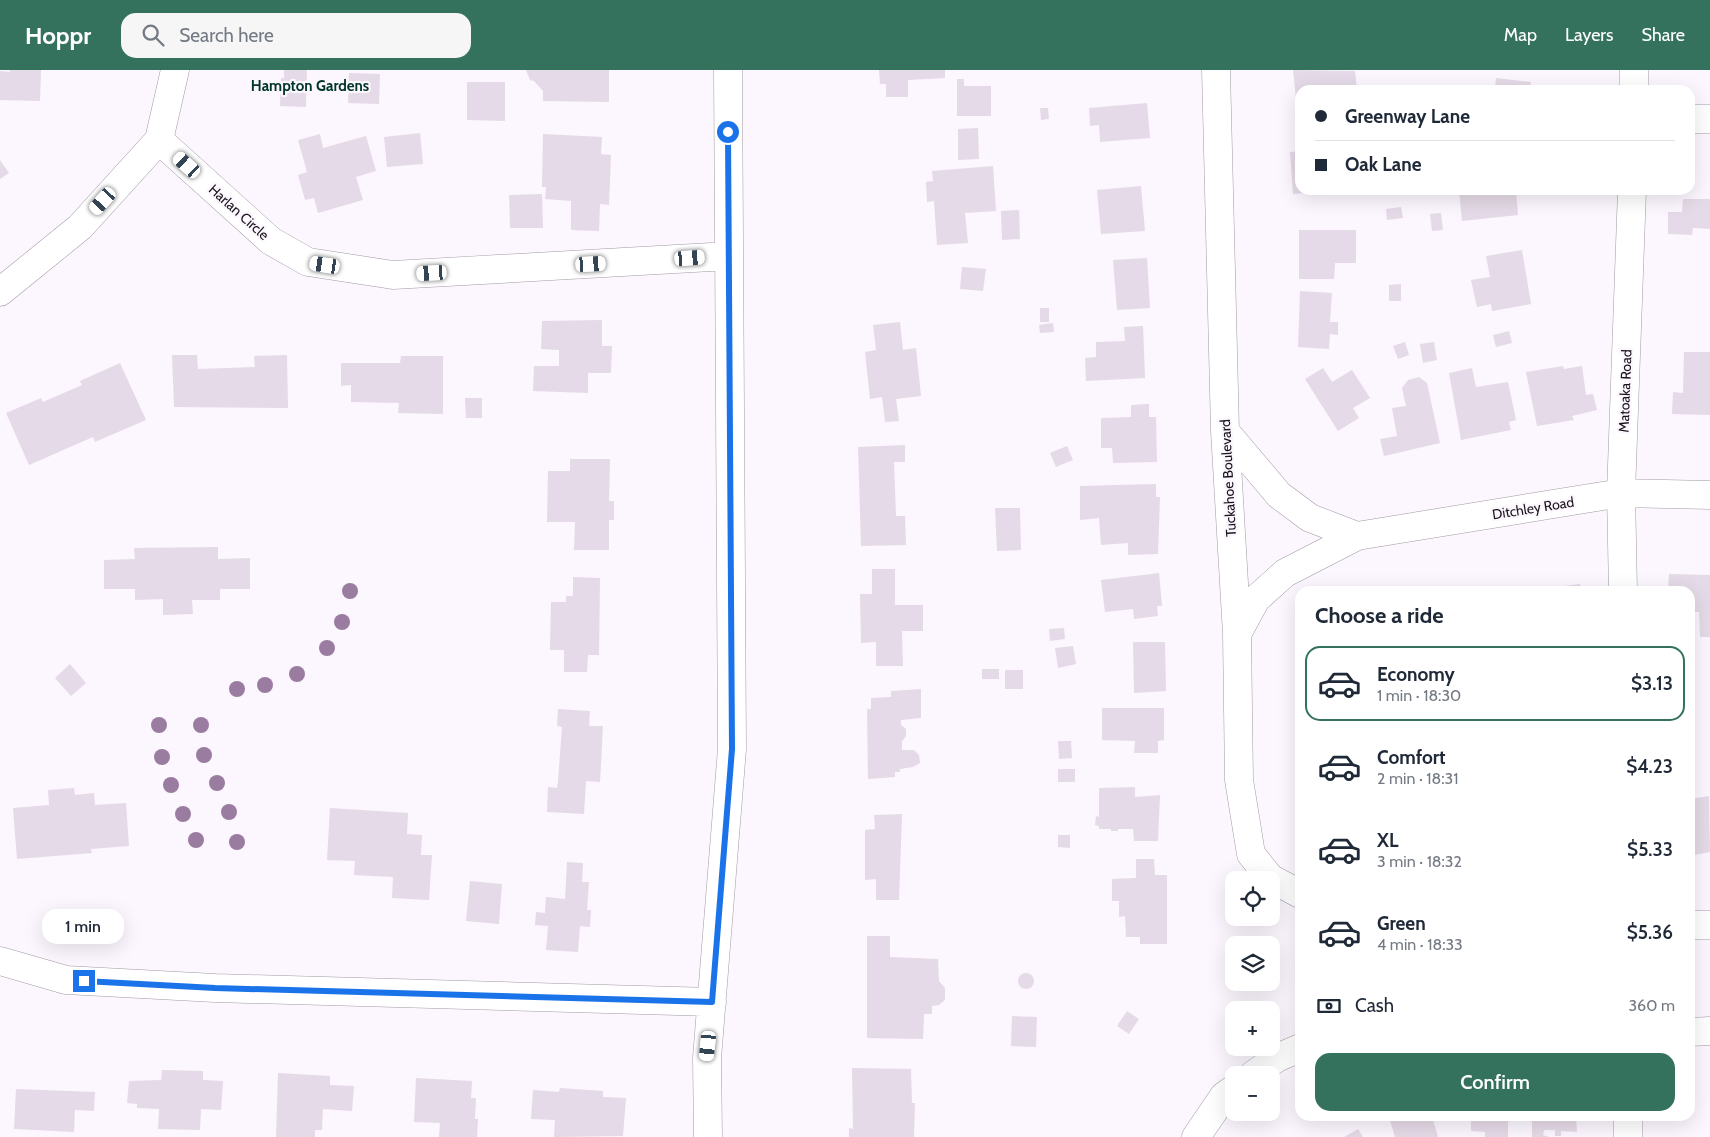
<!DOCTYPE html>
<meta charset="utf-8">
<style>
body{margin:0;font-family:Cabin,sans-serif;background:#f6f6f7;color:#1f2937;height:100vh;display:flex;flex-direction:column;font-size:19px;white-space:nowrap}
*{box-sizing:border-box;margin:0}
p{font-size:16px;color:#747a83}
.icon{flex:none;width:28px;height:28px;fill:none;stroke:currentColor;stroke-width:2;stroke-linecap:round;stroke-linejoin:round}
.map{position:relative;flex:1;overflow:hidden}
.side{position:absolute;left:1295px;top:516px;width:400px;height:535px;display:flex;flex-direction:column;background:#fff;border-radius:15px;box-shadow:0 5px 20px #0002}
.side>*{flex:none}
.hud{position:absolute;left:1295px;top:15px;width:400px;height:110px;border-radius:15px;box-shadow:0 5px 20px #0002;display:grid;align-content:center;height:110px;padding:0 20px;background:#fff}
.fabs{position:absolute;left:1225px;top:801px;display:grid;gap:10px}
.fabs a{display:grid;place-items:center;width:55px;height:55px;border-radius:10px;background:#fff;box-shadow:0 5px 20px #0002;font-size:25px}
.end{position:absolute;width:22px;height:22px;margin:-11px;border:6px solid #1a73e8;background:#fff;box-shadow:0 0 0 2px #fff}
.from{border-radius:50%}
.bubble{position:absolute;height:35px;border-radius:15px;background:#fff;box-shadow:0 5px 20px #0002;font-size:16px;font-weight:600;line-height:35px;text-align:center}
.car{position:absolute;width:15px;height:30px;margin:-15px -8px;border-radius:6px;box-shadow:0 0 4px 1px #0007;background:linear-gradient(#fff 24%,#345 0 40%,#fff 0 76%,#345 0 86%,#fff 0)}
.hud b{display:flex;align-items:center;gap:18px;height:48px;font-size:19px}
.hud b+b{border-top:1px solid #e0e1e3}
.hud i{width:12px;height:12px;background:#1f2937}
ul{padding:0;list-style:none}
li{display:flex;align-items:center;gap:15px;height:75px;margin:0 10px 8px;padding:0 10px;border:2px solid transparent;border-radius:15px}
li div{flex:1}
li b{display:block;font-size:19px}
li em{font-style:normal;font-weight:600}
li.on{border-color:#34725e}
li>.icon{width:45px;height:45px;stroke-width:1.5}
h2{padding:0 20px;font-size:22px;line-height:60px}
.pay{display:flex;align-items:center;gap:12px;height:55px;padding:0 20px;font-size:19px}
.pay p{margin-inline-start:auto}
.cta{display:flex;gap:10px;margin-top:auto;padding:10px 20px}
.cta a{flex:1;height:58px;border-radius:15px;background:#34725e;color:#fff;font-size:20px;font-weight:600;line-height:58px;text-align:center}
header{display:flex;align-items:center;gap:30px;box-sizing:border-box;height:70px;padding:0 25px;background:#34725e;color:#fff}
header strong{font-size:24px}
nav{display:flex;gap:28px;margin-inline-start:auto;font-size:18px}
.search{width:350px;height:45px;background:#f6f6f7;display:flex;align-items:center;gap:12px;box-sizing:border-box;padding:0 18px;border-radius:15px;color:#747a83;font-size:19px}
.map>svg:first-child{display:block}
.building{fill:#e5dae7}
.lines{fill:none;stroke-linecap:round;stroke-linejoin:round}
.minor-casing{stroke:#a399a5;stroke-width:29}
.minor{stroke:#fff;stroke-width:28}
.tree{fill:#9a7ca0}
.route{stroke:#1a73e8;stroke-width:6}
.labels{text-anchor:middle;stroke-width:4.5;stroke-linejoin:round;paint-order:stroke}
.street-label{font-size:14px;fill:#181419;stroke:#fcf6fe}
.neighbourhood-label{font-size:15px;font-weight:bold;fill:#003628;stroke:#fcf6fe}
</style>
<header>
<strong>Hoppr</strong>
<div class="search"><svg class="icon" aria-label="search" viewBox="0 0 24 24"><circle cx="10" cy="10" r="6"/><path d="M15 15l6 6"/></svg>Search here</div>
<nav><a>Map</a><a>Layers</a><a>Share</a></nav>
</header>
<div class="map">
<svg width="1710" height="1067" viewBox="0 0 1710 1067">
<rect width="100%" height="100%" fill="#fcf6fe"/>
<path class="building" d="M10 0H41L40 31 0 30V1L10 2Z
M284 0H307L306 37 280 36 281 8H284Z
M526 0H609V32L543 31V21L534 11 530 10Z
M879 0H945V8L908 10V27H886V14H880Z
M1293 0 1355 1 1357 20H1300V48H1298Z
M349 3 380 4 379 34 348 33Z
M1496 8 1531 12 1530 20H1495Z
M957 9H964V16H991V46H957Z
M467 12H505V51L467 50Z
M1147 33 1150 68 1100 72 1099 55 1090 56 1089 38Z
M1040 38H1048L1049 49 1041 50Z
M978 58 979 89 958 90V59Z
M420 63 423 94 387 97 384 67Z
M320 64 323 78 366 66 376 101 356 107 363 130 318 143 314 128 305 130 298 105 307 102 298 70Z
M543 64 602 67 601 84 611 85 609 135 600 134 599 161 571 160V131L545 129 546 117H542Z
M1300 81V120L1328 121 1293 124 1290 82Z
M0 90 9 103 0 109Z
M993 96 996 141 965 143 968 173 937 175 934 131 927 132 926 112 933 111 932 101Z
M1141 116 1145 161 1101 164 1097 120Z
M1459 120H1516L1518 145 1462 151Z
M542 124 543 158H510L509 125Z
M1683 129H1710V159L1693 158 1692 165 1668 164V142H1682Z
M1401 137 1403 148 1387 150 1386 139Z
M1019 140 1020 169 1002 170 1001 141Z
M1441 143 1443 160 1432 161 1430 144Z
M1299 160H1356V193H1335L1334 209H1299Z
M1522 180 1531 234 1492 241 1491 234 1477 237 1471 210 1490 207 1486 186Z
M1147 188 1150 238 1117 240 1113 190Z
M962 197 986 199 983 221 960 219Z
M1401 214V231H1389V215Z
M1300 221 1332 223 1330 252H1338V265L1330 264 1329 279 1298 277Z
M1040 238H1049V252H1040Z
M602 250V276H612L611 303H588V323L533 321 534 296H559V280L541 279 542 251Z
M900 252 903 280 916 278 921 326 896 329 899 351 885 352 882 327 870 329 865 282 876 280 873 255Z
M1053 253 1054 262 1040 263 1039 255Z
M1143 256 1145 308 1086 311 1085 288 1096 287V272L1125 271 1124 257Z
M1509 261 1512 273 1496 277 1493 265Z
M1405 272 1409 285 1398 289 1393 276Z
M1434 272 1437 290 1423 293 1420 274Z
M1684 282H1710V345L1672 344 1673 322 1683 323Z
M172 285H197L198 299 255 297 254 286 287 285 288 338 174 337Z
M401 286H443V344L398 343 399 333 351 332V315L341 316V293H400Z
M120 293 146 350 95 372 93 367 29 395 6 343 41 328 43 332 82 315 80 311Z
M1563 296 1564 299 1582 296 1586 325 1593 324 1597 340 1572 346 1574 350 1537 356 1526 302Z
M1323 298 1332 312 1352 300 1370 328 1353 338 1359 348 1338 361 1305 309Z
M1472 298 1476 317 1508 312 1516 350 1509 352 1511 360 1461 370 1449 303Z
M1419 307 1427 313 1440 373 1384 386 1380 369 1397 366 1392 338 1406 336 1402 318 1408 310Z
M465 328H482V348H466Z
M1149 334V347H1156L1157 392 1113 393 1112 378H1101V348L1131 347V335Z
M905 375V392H894L896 446H905L906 475 861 476 858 377Z
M1067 376 1073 390 1056 397 1050 383Z
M570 389H610L609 431H614V450H609V480H574L575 452H547L548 401H570Z
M1156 414V427H1160L1158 484 1128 485V473L1101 475 1099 448 1080 450V416Z
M995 438H1020L1021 480 997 481Z
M218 477V489L250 488V519H220V530H192L193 544 163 545V529L135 530V519H104V490L135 489 134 478Z
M872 499H895V535H923V561H902L903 596H876V572L861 573 860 524H872Z
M1159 503 1162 536H1157L1158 546 1134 549 1133 539 1105 542 1101 510Z
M1669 504 1710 505V567H1700L1699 542H1690V521H1668Z
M573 507 600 508 599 585H588L587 602H564V580H550L551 532H566V526H573Z
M1580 514 1581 521H1536L1535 520Z
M1064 558 1065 569 1050 571 1049 559Z
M1133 572H1165L1166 621 1134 623Z
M1073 576 1076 594 1058 598 1055 578Z
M70 594 86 613 71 626 55 608Z
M982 599H999V609H982Z
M1005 600H1023V619H1005Z
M921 619V648L901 650V655L906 659V666L902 671V680H914L919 685 920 693 913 697 900 699V702H895V707L868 709 867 639H871V628L891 627V621Z
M1102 638H1164V670L1158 671V683H1134L1135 671 1102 670Z
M558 639 590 641 589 656H603L600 712 586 711 584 744 547 742 548 717 557 718 558 711 562 657 557 656Z
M1058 671H1071L1072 688 1059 689Z
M1058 699H1075V712H1058Z
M1135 717V727L1160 725 1158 771H1134L1133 759H1118V761H1111V759H1099V756L1095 755 1096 746 1099 747V718Z
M74 718 75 725 94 723 95 735 126 733 129 776 91 779 92 783 17 789 13 738 49 735 48 720Z
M1709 726 1710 782 1690 786V729Z
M330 738 408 743 407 764 422 765 421 785H432L429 830 392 828 393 807 354 805 355 791 327 790Z
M902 744 899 830H876V809L865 810V760L875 759 874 745Z
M1058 765H1070V778L1058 777Z
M1136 789H1154L1155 805H1167V874H1140V867H1126L1125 846 1119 847V831H1112V809L1136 808Z
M567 792 583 793 582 812H589L587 840H591L590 857 580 856 578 882 546 880 548 856 535 855 536 842 545 843 546 827 565 829Z
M470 811 502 814 499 854 466 851Z
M867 866H890V887L938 889 939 911 945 918V930L939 935 932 936V944H924L923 969 867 968Z
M1018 911a8 8 0 1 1 16 0a8 8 0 1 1-16 0Z
M1127 941 1139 949 1129 964 1117 956Z
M1012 946 1037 947 1036 977 1011 976Z
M852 998 911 999 912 1033H915L914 1067H849V1058L853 1059Z
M162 1000 203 1001V1010L223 1011 221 1040 201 1039 200 1060 158 1059 159 1039 137 1038V1034L127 1033 129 1011 161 1010Z
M278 1003 330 1006V1015L354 1016 352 1041 323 1039 322 1060H315V1067H276Z
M416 1008 472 1011 471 1028H476L475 1049H478L477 1067H439L440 1053 414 1052Z
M560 1018 603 1021V1027L626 1028 623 1066 554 1067 555 1050 531 1049 533 1020 559 1022Z
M16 1019 95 1022 94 1041 75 1040 74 1062 14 1059Z
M1432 1046 1438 1067H1395L1389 1047Z
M1456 1046H1508V1067H1485V1062L1471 1061V1048H1456Z
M1530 1046H1576L1577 1062 1561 1061V1066H1555V1060H1544L1543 1065 1549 1067H1532V1049Z
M1358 1059 1363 1067H1344Z"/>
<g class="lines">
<g class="minor-casing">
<path id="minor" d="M1216 0 1225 361 1237 564 1239 710 1251 784 1270 808 1300 824
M1634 0V20
M1690 49H1710
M159 70 175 0
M0 222 80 157 159 70 271 171 308 192 393 205 729 186
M1225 361 1279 425 1310 448 1357 466
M1623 521 1621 423 1632 120
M1237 564 1256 529 1285 503 1357 466 1621 423 1710 425
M1690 855H1710
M0 891 66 910 215 918 712 932
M1690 962 1710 961
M1253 1005 1277 988 1300 978
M708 1067 707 988 732 679 728 0
M1196 1067 1224 1026 1234 1019
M1628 1067V1046"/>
</g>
<use href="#minor" class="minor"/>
</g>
<g class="tree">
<circle cx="350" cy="521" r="8"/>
<circle cx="342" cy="552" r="8"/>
<circle cx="327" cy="578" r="8"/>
<circle cx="297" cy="604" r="8"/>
<circle cx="265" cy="615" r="8"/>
<circle cx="237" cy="619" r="8"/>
<circle cx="159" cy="655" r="8"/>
<circle cx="201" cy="655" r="8"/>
<circle cx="204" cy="685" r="8"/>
<circle cx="162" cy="687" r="8"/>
<circle cx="217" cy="713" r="8"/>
<circle cx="171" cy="715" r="8"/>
<circle cx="229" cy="742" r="8"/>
<circle cx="183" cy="744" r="8"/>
<circle cx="196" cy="770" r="8"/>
<circle cx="237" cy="772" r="8"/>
</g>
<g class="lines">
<path class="route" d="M84 911 215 918 712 932 732 679 728 62"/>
</g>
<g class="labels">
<g class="street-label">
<text transform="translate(239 142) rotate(42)" y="5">Harlan Circle</text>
<text transform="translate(1625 321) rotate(-88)" y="5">Matoaka Road</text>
<text transform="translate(1228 408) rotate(-93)" y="5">Tuckahoe Boulevard</text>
<text transform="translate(1533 438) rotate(-9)" y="5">Ditchley Road</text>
</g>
<g class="neighbourhood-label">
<text x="310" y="21">Hampton Gardens</text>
</g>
</g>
</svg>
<div class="fabs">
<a><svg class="icon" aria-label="locate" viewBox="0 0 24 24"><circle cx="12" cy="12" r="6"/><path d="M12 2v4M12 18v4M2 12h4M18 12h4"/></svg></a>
<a><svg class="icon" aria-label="layers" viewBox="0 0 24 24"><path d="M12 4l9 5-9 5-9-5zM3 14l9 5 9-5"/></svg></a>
<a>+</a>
<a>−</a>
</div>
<i class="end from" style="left:728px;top:62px"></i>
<i class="end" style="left:84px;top:911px"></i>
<div class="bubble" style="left:42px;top:839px;width:82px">1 min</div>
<i class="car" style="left:187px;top:95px;rotate:312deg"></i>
<i class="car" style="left:103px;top:131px;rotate:222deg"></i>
<i class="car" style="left:690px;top:188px;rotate:86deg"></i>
<i class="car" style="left:591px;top:194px;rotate:87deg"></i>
<i class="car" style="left:325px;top:195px;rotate:279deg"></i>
<i class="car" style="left:432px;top:203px;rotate:267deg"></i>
<i class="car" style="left:708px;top:976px;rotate:186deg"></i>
<div class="hud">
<b><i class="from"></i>Greenway Lane</b>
<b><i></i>Oak Lane</b>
</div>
<section class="side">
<h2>Choose a ride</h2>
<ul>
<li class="on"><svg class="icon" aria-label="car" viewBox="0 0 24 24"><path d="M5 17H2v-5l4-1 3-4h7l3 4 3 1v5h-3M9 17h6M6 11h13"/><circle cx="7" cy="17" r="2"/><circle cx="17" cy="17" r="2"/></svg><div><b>Economy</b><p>1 min · 18:30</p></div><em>$3.13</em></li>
<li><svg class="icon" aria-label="car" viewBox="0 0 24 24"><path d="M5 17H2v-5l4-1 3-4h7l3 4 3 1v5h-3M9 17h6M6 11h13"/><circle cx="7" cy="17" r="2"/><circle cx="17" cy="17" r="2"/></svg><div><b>Comfort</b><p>2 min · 18:31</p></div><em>$4.23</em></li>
<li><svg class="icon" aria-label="car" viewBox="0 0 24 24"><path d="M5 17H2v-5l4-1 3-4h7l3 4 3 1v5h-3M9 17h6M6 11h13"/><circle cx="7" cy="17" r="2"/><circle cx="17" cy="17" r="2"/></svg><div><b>XL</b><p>3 min · 18:32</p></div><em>$5.33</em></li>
<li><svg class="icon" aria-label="car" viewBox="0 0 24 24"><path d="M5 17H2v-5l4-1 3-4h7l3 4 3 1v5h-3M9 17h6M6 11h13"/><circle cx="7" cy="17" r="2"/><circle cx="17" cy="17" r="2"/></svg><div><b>Green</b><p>4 min · 18:33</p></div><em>$5.36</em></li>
</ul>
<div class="pay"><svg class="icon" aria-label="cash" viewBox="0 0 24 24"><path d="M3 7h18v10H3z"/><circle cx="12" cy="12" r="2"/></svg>Cash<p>360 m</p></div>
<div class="cta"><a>Confirm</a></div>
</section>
</div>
